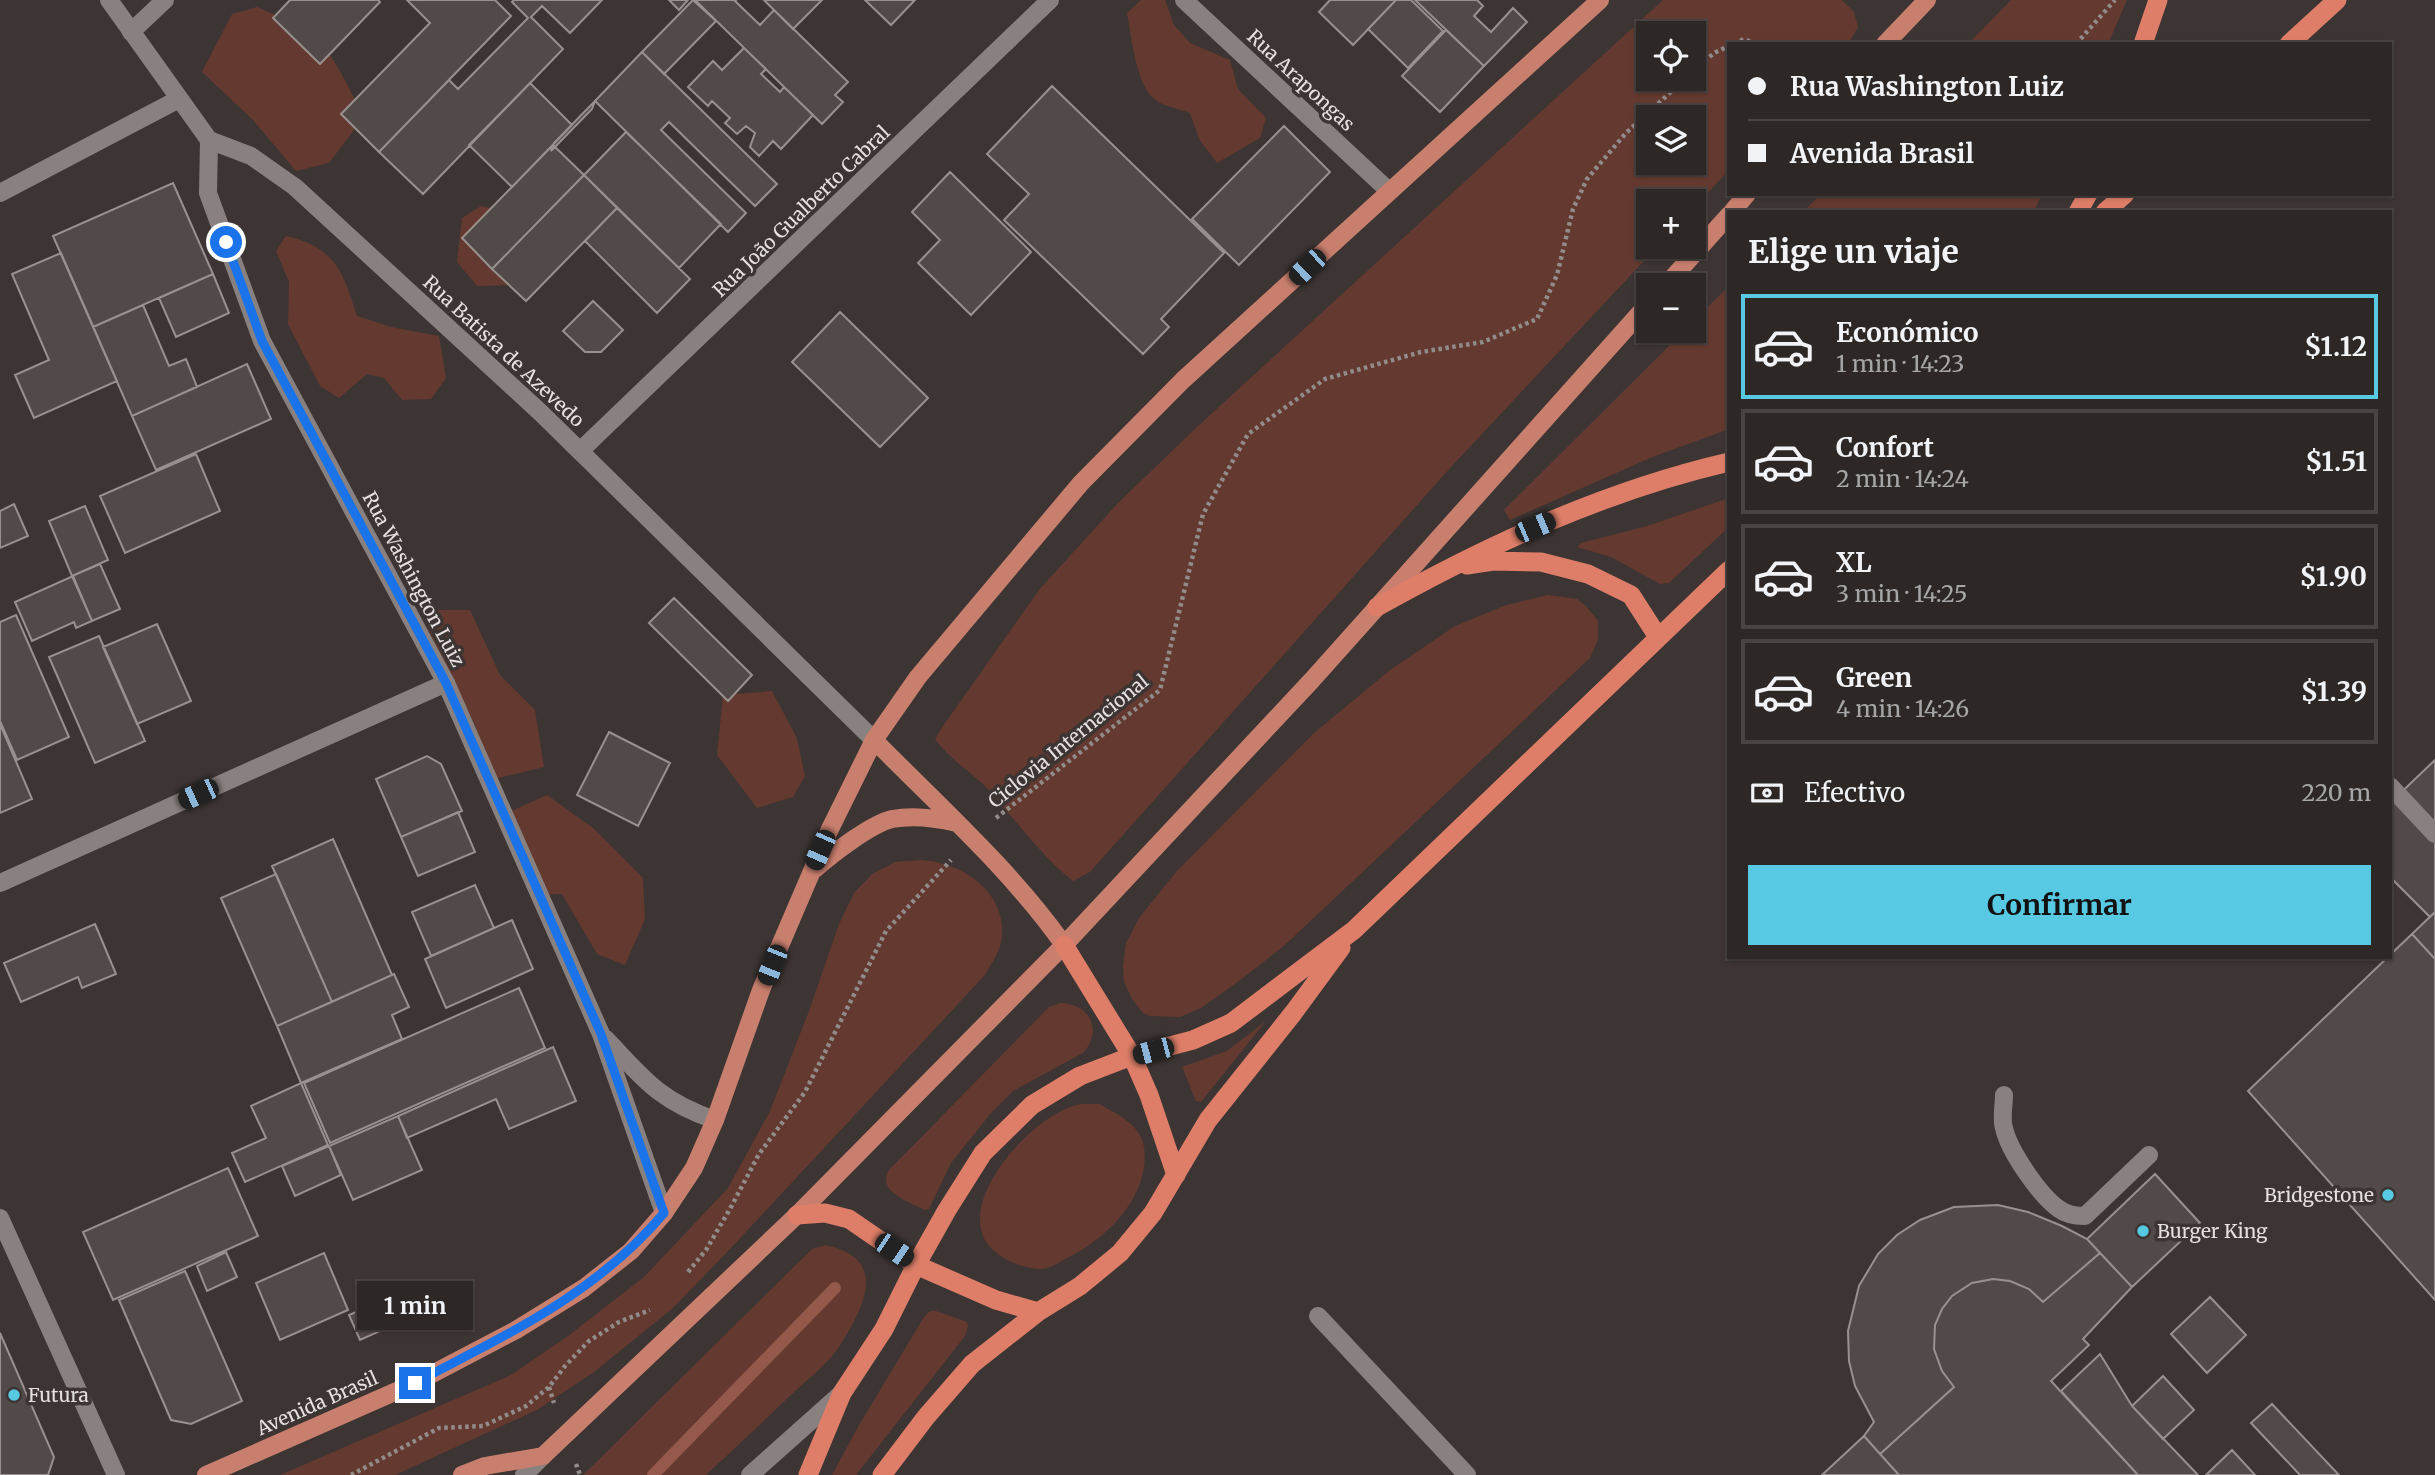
<!DOCTYPE html>
<html lang="es">
<meta charset="utf-8">
<style>
body{margin:0;font-family:Merriweather,serif;background:#35302e;color:#f1f3f6;height:100vh;display:flex;flex-direction:column;font-size:26px;white-space:nowrap}
*{box-sizing:border-box;margin:0}
p{font-size:23px;color:#a7a6a7}
.icon{flex:none;width:38px;height:38px;fill:none;stroke:currentColor;stroke-width:2;stroke-linecap:round;stroke-linejoin:round}
.map{position:relative;flex:1;overflow:hidden}
.drawer{position:absolute;left:1727px;top:210px;width:665px;height:749px;display:flex;flex-direction:column;background:#2d2826;border-radius:0px;box-shadow:0 2px 5px #0004,0 0 0 2px #484443}
.drawer>*{flex:none}
.top-card{position:absolute;left:1727px;top:42px;width:665px;height:154px;border-radius:0px;box-shadow:0 2px 5px #0004,0 0 0 2px #484443;display:grid;align-content:center;height:154px;padding:0 21px;background:#2d2826}
.controls{position:absolute;left:1636px;top:21px;display:grid;gap:14px}
.controls a{display:grid;place-items:center;width:70px;height:70px;border-radius:0px;background:#2d2826;box-shadow:0 2px 5px #0004,0 0 0 2px #484443;font-size:35px}
.end{position:absolute;width:32px;height:32px;margin:-16px;border:9px solid #1a73e8;background:#fff;box-shadow:0 0 0 4px #fff}
.from{border-radius:50%}
.bubble{position:absolute;height:49px;border-radius:0px;background:#2d2826;box-shadow:0 2px 5px #0004,0 0 0 2px #484443;font-size:23px;font-weight:700;line-height:49px;text-align:center}
.car{position:absolute;width:21px;height:42px;margin:-21px -10px;border-radius:9px;box-shadow:0 0 5px 2px #0007;background:linear-gradient(#222 24%,#8ab4d8 0 40%,#222 0 76%,#8ab4d8 0 86%,#222 0)}
.top-card b{display:flex;align-items:center;gap:24px;height:66px;font-size:26px}
.top-card b+b{border-top:2px solid #484443}
.top-card i{width:18px;height:18px;background:#f1f3f6}
ul{padding:0;list-style:none}
li{display:flex;align-items:center;gap:21px;height:105px;margin:0 14px 10px;padding:0 7px;border:4px solid #484443;border-radius:0px}
li div{flex:1}
li b{display:block;font-size:26px}
li em{font-style:normal;font-weight:700}
li.current{border-color:#57c9e2}
li>.icon{width:63px;height:63px;stroke-width:1.5}
h2{padding:0 21px;font-size:32px;line-height:84px}
.pay{display:flex;align-items:center;gap:18px;height:77px;padding:0 21px;font-size:26px}
.pay p{margin-inline-start:auto}
.button{display:flex;gap:14px;margin-top:auto;padding:14px 21px}
.button a{flex:1;height:80px;border-radius:0px;background:#57c9e2;color:#111;font-size:28px;font-weight:700;line-height:80px;text-align:center}
.map>svg:first-child{display:block}
.green{fill:#64392f;fill-rule:evenodd}
.lines{fill:none;stroke-linecap:round;stroke-linejoin:round}
.stream{stroke:#95594b;stroke-width:12}
.building{fill:#524a49;stroke:#99918f;stroke-width:2}
.path{stroke:#918c8a;stroke-width:4.5;stroke-dasharray:3.5 3.5;stroke-linecap:butt}
.service{stroke:#89817f;stroke-width:18}
.pedestrian{stroke:#89817f;stroke-width:18}
.minor{stroke:#89817f;stroke-width:18}
.tertiary{stroke:#89817f;stroke-width:18}
.secondary{stroke:#89817f;stroke-width:18}
.primary{stroke:#c97f6e;stroke-width:18}
.trunk{stroke:#de7e68;stroke-width:19}
.route{stroke:#1a73e8;stroke-width:9}
.poi-dot{fill:#57c9e2;stroke:#3c3533;stroke-width:2.5}
.labels{text-anchor:middle;stroke-width:7;stroke-linejoin:round;paint-order:stroke}
.street-label{font-size:19px;fill:#e5e1e0;stroke:#3c3533}
.poi-label{font-size:19px;fill:#e5e1e0;stroke:#3c3533;text-anchor:start}
</style>
<div class="map">
<svg width="2435" height="1475" viewBox="0 0 2435 1475">
<rect width="100%" height="100%" fill="#3c3533"/>
<path class="green" d="M1141 0H1165L1174 25 1190 43 1230 60 1238 89 1266 118 1260 138 1217 163 1199 139 1190 113C1179 109 1161 106 1153 98 1136 83 1131 35 1127 13Z
M1663 0H1842L1854 12 1858 27 1848 44H1729V170L1694 208V201H1648V247H1657L1451 467 1090 872 1073 881C1040 855 1015 819 987 788 970 771 949 759 935 739L943 726 1039 590 1118 503 1197 427ZM1648 33H1694V79H1648ZM1648 117H1694V163H1648Z
M2011 0H2127L2108 44H1968Z
M257 7C278 16 298 24 315 38 333 52 354 97 363 118L329 163 296 171 253 120 202 72 232 14Z
M1821 194H2042L2034 212H1803Z
M481 206 514 212 518 285 477 286 457 262 462 218Z
M286 236C335 247 343 271 357 316L391 327 439 336 446 378 431 399 402 400 384 378 367 374 339 398 320 386 288 324 289 282 276 251Z
M1729 286V429L1650 458 1510 520 1504 510 1684 331H1694V320Z
M1729 498V527L1669 583 1660 584 1611 557 1577 547 1581 543 1647 526Z
M1548 595 1577 599 1586 606 1598 621V640L1590 658 1285 945 1243 978 1201 1008 1180 1017 1150 1016 1143 1013 1132 999 1124 982 1123 966 1126 943 1139 918 1176 872 1314 733 1390 670 1455 626 1506 605Z
M422 610H470L500 675 535 710 544 767 494 779 475 725 428 629Z
M772 691 797 738 805 776 793 797 757 808 717 755 723 695Z
M547 795 593 828 643 878 645 919 625 965 597 954 562 894H548L507 813Z
M921 860C961 862 1006 891 1002 936 1001 951 991 964 984 976L732 1247 673 1308 594 1372 537 1410 395 1475H280L511 1375 568 1336 644 1277 728 1188 770 1111 809 1011 839 924 854 893 872 874 895 862Z
M1060 1003C1089 1003 1104 1030 1083 1053L1013 1091 991 1113 951 1163 929 1209 925 1210C910 1202 876 1192 889 1170L1049 1007Z
M1266 1021 1201 1102 1196 1101 1182 1067 1227 1051Z
M1099 1104C1116 1113 1141 1125 1144 1147 1151 1195 1107 1239 1067 1258 1061 1261 1054 1266 1048 1268 1029 1273 996 1258 986 1242 958 1196 1034 1115 1077 1105 1084 1103 1092 1104 1099 1104Z
M825 1245C888 1258 866 1304 841 1344 829 1363 809 1378 792 1394 764 1421 735 1448 706 1475H583L812 1249Z
M930 1311H936L967 1322 968 1327 965 1336 856 1475H832L859 1425 924 1317Z"/>
<g class="lines">
<path class="stream" d="M653 1475 835 1288"/>
</g>
<path class="building" d="M290 0H378L380 2 320 64 273 18Z
M407 0H495L511 16 379 152 341 114 430 23Z
M514 0H602L570 33 542 6 531 17 563 49 423 194 379 152 449 80 458 89 528 18 512 2Z
M669 0H688L679 10Z
M693 0 716 21 664 74 642 52Z
M695 0H736L735 1 760 25 774 10 848 82 835 95 843 102 822 124Z
M764 0H822L793 29Z
M865 0H915L891 25Z
M1330 0H1396L1353 45 1319 12Z
M1396 0H1411L1443 31 1408 68 1368 29Z
M1415 0H1477L1483 6 1474 16 1491 32 1513 8 1527 22 1484 66Z
M1446 30 1484 66 1440 112 1402 76Z
M744 48 766 69 761 74 780 92 784 87 813 115 781 149 773 141 759 156 750 147 755 133 746 126 737 134 725 123 730 118 712 101 708 106 688 87 713 61 722 70Z
M642 52 777 184 755 206 669 122 661 130 746 213 728 232 595 101Z
M530 83 572 125 512 187 469 145Z
M1052 86 1224 253 1161 319 1169 327 1143 354 1004 220 1029 194 987 154Z
M595 101 592 109 551 151 554 143Z
M1284 126 1330 172 1239 265 1192 219Z
M626 132 721 224 679 268 584 175Z
M553 145 584 175 492 269 462 238Z
M950 172 1031 252 971 315 918 263 940 240 912 212Z
M584 175 617 208 526 301 492 269Z
M173 183 213 274 93 327 53 236Z
M617 208 690 279 657 313 585 241Z
M61 253 117 381 34 418 15 375 49 360 12 274Z
M213 274 229 313 176 337 159 298Z
M593 301 623 330 601 352H585L563 331Z
M143 305 169 366 186 359 197 387 132 416 93 327Z
M840 312 928 398 880 447 792 362Z
M247 364 271 419 156 470 132 416Z
M196 454 220 511 125 553 100 496Z
M14 504 28 536 0 548V511Z
M85 506 108 560 72 576 49 521Z
M100 564 120 609 92 621 72 576Z
M73 576 92 621 76 628 74 622 32 641 15 602Z
M674 598 752 675 728 701 649 623Z
M16 615 69 737 17 760 0 721V622Z
M157 624 191 701 137 724 103 647Z
M99 636 145 741 95 763 49 657Z
M0 724 32 799 0 813Z
M609 732 670 763 638 826 577 795Z
M427 756 441 764 462 811 401 837 376 779Z
M2435 760V912L2430 917 2390 877V803Z
M458 812 475 852 418 876 401 837Z
M333 839 392 975 332 1002 272 866Z
M276 874 332 1002 277 1026 221 898Z
M475 885 494 928 431 956 412 912Z
M2435 912V959L2412 934Z
M512 920 533 969 446 1008 425 959Z
M95 924 116 974 82 988 78 977 21 1002 4 963Z
M2412 934 2435 959V1300L2248 1091Z
M394 974 409 1007 392 1015 402 1039 301 1083 277 1026Z
M519 988 545 1048 330 1143 304 1083Z
M553 1047 576 1101 509 1129 496 1099 407 1138 398 1116Z
M301 1083 328 1145 245 1182 232 1153 266 1138 251 1106Z
M398 1116 422 1170 353 1200 329 1146Z
M329 1146 341 1175 295 1196 282 1166Z
M228 1168 258 1236 113 1300 83 1232Z
M2155 1174 2200 1223 2132 1287 2087 1239Z
M1998 1205 2028 1212 2062 1226 2087 1239 2100 1253 2043 1302 2029 1289 2010 1281 1993 1279 1972 1283 1952 1296 1942 1309 1935 1325 1934 1349 1942 1371 1954 1387 1880 1454 1864 1436 1874 1422 1855 1386 1849 1361 1848 1331 1859 1286 1878 1254 1897 1235 1920 1220 1954 1207Z
M226 1252 237 1277 207 1291 197 1266Z
M324 1253 348 1310 280 1340 256 1283Z
M2100 1253 2132 1287 2083 1339 2089 1345 2051 1381 2138 1475H1899L1880 1454 1954 1387 1942 1371 1934 1349 1935 1325 1942 1309 1952 1296 1972 1283 1993 1279 2010 1281 2029 1289 2043 1302Z
M185 1271 242 1401 191 1424 171 1420 119 1300Z
M408 1290 418 1314 360 1340 349 1315Z
M2210 1297 2246 1335 2207 1373 2171 1334Z
M0 1333 54 1457 48 1475H0Z
M2100 1354 2132 1406 2198 1475H2138L2061 1391Z
M2163 1376 2194 1410 2163 1439 2132 1406Z
M2272 1404 2339 1475H2300L2251 1423Z
M1864 1436 1899 1475H1822Z
M2232 1450 2255 1475H2206Z"/>
<g class="lines">
<path class="path" d="M1734 44 1744 39 1757 44
M2076 44 2115 0
M1694 71 1714 53 1729 46
M996 818 1160 690 1203 514 1248 434 1325 379 1421 352 1483 342 1537 319 1557 275 1573 209 1587 179 1626 133 1685 79
M688 1272 706 1250 731 1207 759 1154 805 1092 886 931 951 860
M549 1387 554 1403
M576 1464 580 1475
M351 1475 439 1428 483 1426 526 1406 549 1387 565 1366 589 1341 619 1322 650 1310"/>
<path class="service" d="M2004 1095C2004 1105 2001 1119 2004 1128 2009 1151 2040 1196 2059 1209 2067 1215 2076 1216 2085 1216L2149 1155"/>
<path class="pedestrian" d="M2390 786 2435 834
M1318 1316 1467 1475"/>
<path class="minor" d="M1184 0 1389 191
M131 32 165 0
M0 193 179 99
M580 451 1050 0
M0 883 446 683
M0 1218 116 1475"/>
<path class="tertiary" d="M109 0 209 140 251 156 295 187 540 412 874 740
M209 140 208 193 262 341 446 683 601 1034 664 1213
M606 1039C643 1079 661 1102 715 1120"/>
<path class="secondary" d="M524 1475 543 1456
M750 1475 842 1393"/>
<path class="primary" d="M1885 44 1927 0
M1732 212 1747 194
M1666 285 1729 215
M874 740C940 807 1010 869 1064 945
M815 869C832 854 871 824 892 819 914 815 936 818 957 823
M206 1475 415 1383 516 1330 584 1288 631 1251 664 1213 694 1168 715 1120 761 990 830 829 874 740 918 677 1081 483 1183 380 1600 0
M462 1475 485 1466 543 1456 797 1215 1064 945 1312 680 1648 304"/>
<path class="trunk" d="M2143 44 2158 0
M2289 44 2337 0
M2078 212 2088 194
M2105 212 2125 194
M1467 565 1493 561 1541 562 1588 574 1631 595 1658 637
M1377 607C1488 545 1604 491 1729 462
M1064 945 1132 1056 1149 1095 1176 1175
M797 1215 825 1213 849 1219 916 1265 996 1300 1038 1312
M808 1475 842 1393 884 1329 916 1265 947 1210 983 1153 1032 1105 1080 1076 1132 1056 1193 1040 1231 1023 1354 930 1729 570
M882 1475 926 1417 972 1364 1038 1312 1080 1286 1120 1253 1153 1213 1208 1120 1294 1012 1341 948"/>
</g>
<g class="lines">
<path class="route" d="M226 242 262 341 446 683 601 1034 664 1213C595 1295 507 1334 415 1383"/>
</g>
<g class="poi-dot">
<circle cx="2388" cy="1195" r="7"/>
<circle cx="2143" cy="1231" r="7"/>
<circle cx="14" cy="1395" r="7"/>
</g>
<g class="labels">
<g class="street-label">
<text transform="translate(1301 80) rotate(43)" y="7">Rua Arapongas</text>
<text transform="translate(801 211) rotate(-44)" y="7">Rua João Gualberto Cabral</text>
<text transform="translate(504 351) rotate(43)" y="7">Rua Batista de Azevedo</text>
<text transform="translate(414 579) rotate(62)" y="7">Rua Washington Luiz</text>
<text transform="translate(1068 741) rotate(-39)" y="7">Ciclovia Internacional</text>
<text transform="translate(317 1403) rotate(-24)" y="7">Avenida Brasil</text>
</g>
<g class="poi-label">
<text x="2374" y="1202" text-anchor="end">Bridgestone</text>
<text x="2157" y="1238">Burger King</text>
<text x="28" y="1402">Futura</text>
</g>
</g>
</svg>
<div class="controls">
<a><svg class="icon" aria-label="locate" viewBox="0 0 24 24"><circle cx="12" cy="12" r="6"/><path d="M12 2v4M12 18v4M2 12h4M18 12h4"/></svg></a>
<a><svg class="icon" aria-label="layers" viewBox="0 0 24 24"><path d="M12 4l9 5-9 5-9-5zM3 14l9 5 9-5"/></svg></a>
<a>+</a>
<a>−</a>
</div>
<i class="end from" style="left:226px;top:242px"></i>
<i class="end" style="left:415px;top:1383px"></i>
<div class="bubble" style="left:357px;top:1281px;width:116px">1 min</div>
<i class="car" style="left:1307px;top:267px;rotate:227deg"></i>
<i class="car" style="left:1535px;top:527px;rotate:67deg"></i>
<i class="car" style="left:198px;top:794px;rotate:246deg"></i>
<i class="car" style="left:820px;top:850px;rotate:204deg"></i>
<i class="car" style="left:772px;top:965px;rotate:202deg"></i>
<i class="car" style="left:1153px;top:1051px;rotate:255deg"></i>
<i class="car" style="left:894px;top:1250px;rotate:124deg"></i>
<div class="top-card">
<b><i class="from"></i>Rua Washington Luiz</b>
<b><i></i>Avenida Brasil</b>
</div>
<section class="drawer">
<h2>Elige un viaje</h2>
<ul>
<li class="current"><svg class="icon" aria-label="car" viewBox="0 0 24 24"><path d="M5 17H2v-5l4-1 3-4h7l3 4 3 1v5h-3M9 17h6M6 11h13"/><circle cx="7" cy="17" r="2"/><circle cx="17" cy="17" r="2"/></svg><div><b>Económico</b><p>1 min · 14:23</p></div><em>$1.12</em></li>
<li><svg class="icon" aria-label="car" viewBox="0 0 24 24"><path d="M5 17H2v-5l4-1 3-4h7l3 4 3 1v5h-3M9 17h6M6 11h13"/><circle cx="7" cy="17" r="2"/><circle cx="17" cy="17" r="2"/></svg><div><b>Confort</b><p>2 min · 14:24</p></div><em>$1.51</em></li>
<li><svg class="icon" aria-label="car" viewBox="0 0 24 24"><path d="M5 17H2v-5l4-1 3-4h7l3 4 3 1v5h-3M9 17h6M6 11h13"/><circle cx="7" cy="17" r="2"/><circle cx="17" cy="17" r="2"/></svg><div><b>XL</b><p>3 min · 14:25</p></div><em>$1.90</em></li>
<li><svg class="icon" aria-label="car" viewBox="0 0 24 24"><path d="M5 17H2v-5l4-1 3-4h7l3 4 3 1v5h-3M9 17h6M6 11h13"/><circle cx="7" cy="17" r="2"/><circle cx="17" cy="17" r="2"/></svg><div><b>Green</b><p>4 min · 14:26</p></div><em>$1.39</em></li>
</ul>
<div class="pay"><svg class="icon" aria-label="cash" viewBox="0 0 24 24"><path d="M3 7h18v10H3z"/><circle cx="12" cy="12" r="2"/></svg>Efectivo<p>220 m</p></div>
<div class="button"><a>Confirmar</a></div>
</section>
</div>
